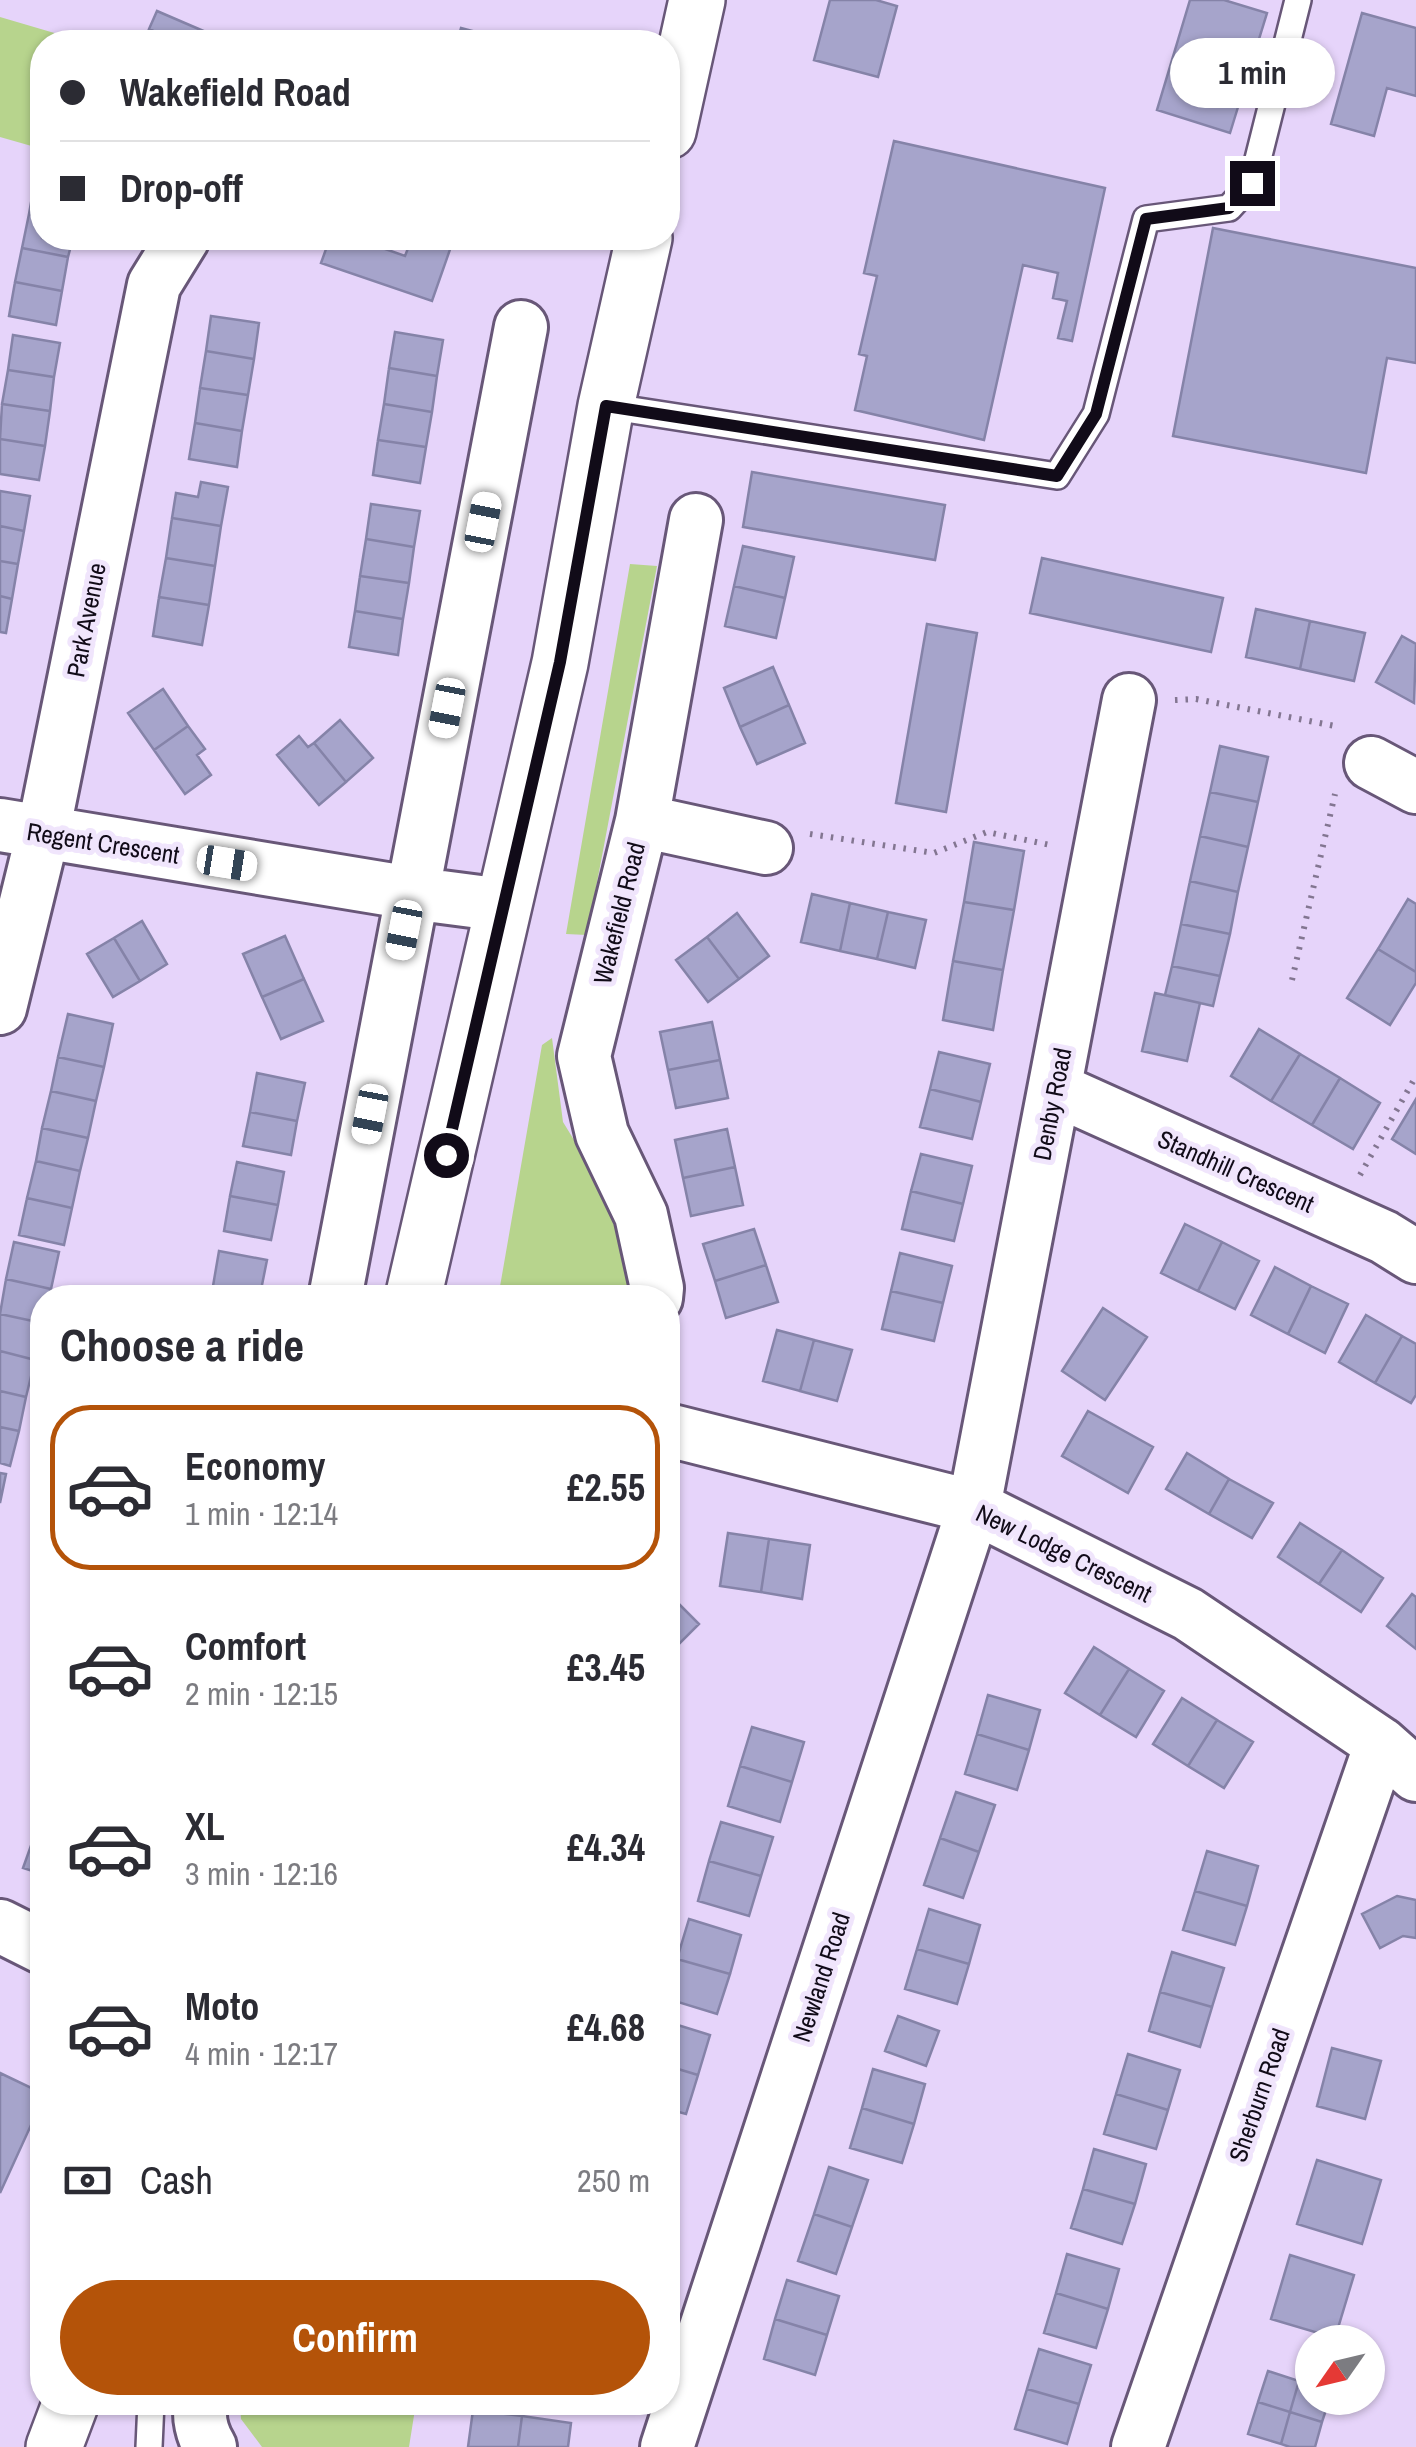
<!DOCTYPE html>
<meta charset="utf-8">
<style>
body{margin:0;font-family:"Archivo Narrow",sans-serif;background:#f7f7f7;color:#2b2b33;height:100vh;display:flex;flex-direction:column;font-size:38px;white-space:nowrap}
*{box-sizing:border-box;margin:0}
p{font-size:32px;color:#7c7c81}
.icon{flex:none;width:55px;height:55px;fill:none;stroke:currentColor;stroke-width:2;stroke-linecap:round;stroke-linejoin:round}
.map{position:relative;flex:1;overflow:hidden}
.drawer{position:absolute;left:30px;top:1285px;width:650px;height:1130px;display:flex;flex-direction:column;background:#fff;border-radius:40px;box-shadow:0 2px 8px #0004}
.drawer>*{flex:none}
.top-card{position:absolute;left:30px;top:30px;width:650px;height:220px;border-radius:40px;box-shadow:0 2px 8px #0004;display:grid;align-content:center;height:220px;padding:0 30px;background:#fff}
.needle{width:65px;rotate:236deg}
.controls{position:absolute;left:1295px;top:2325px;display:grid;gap:20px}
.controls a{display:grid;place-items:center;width:90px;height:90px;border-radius:50%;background:#fff;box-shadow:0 2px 8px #0004;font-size:50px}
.end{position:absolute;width:45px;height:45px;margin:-22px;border:12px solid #110b18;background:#fff;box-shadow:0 0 0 5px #fff}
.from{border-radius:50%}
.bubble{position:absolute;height:70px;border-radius:35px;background:#fff;box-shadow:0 2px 8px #0004;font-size:32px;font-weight:700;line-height:70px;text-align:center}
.car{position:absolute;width:30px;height:60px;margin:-30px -15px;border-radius:12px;box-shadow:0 0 8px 2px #0007;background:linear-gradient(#fff 24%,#345 0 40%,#fff 0 76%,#345 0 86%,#fff 0)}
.top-card b{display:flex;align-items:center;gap:35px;height:95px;font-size:38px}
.top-card b+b{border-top:2px solid #e1e1e2}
.top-card i{width:25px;height:25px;background:#2b2b33}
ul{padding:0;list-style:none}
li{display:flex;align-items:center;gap:30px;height:165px;margin:0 20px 15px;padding:0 10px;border:5px solid transparent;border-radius:40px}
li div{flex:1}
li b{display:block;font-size:38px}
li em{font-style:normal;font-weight:700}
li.current{border-color:#b45309}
li>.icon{width:90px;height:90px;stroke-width:1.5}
h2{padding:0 30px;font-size:45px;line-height:120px}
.pay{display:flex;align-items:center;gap:25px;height:110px;padding:0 30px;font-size:38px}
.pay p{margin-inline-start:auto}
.primary-button{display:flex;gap:20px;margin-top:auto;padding:20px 30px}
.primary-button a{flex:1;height:115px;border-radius:60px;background:#b45309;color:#fff;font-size:40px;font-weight:700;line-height:115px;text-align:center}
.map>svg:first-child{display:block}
.green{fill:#b7d48d}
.building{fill:#a6a4cb;stroke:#8583a8;stroke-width:2.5}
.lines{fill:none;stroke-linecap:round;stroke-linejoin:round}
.service-casing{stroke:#685778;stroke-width:30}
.minor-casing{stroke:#685778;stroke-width:58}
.primary-casing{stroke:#685778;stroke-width:60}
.path{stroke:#837691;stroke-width:6;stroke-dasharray:2.5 8;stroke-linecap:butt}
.service{stroke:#fff;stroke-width:25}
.minor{stroke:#fff;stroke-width:52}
.primary{stroke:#fff;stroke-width:55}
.route{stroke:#110b18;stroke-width:12}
.labels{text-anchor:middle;stroke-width:10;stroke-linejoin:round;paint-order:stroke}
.street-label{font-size:25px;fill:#110b18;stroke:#f0e5fc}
</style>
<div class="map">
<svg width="1416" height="2447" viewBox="0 0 1416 2447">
<rect width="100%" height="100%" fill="#e6d4fa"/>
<path class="green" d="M0 17 85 42H42V149L0 137Z
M630 564 657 566 587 935 566 934Z
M552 1038 563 1122 601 1184 635 1251 632 1297 498 1298 542 1045Z
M240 2403V2402L416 2403 409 2447H262L241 2419Z"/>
<path class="building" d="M830 0H876L897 6 878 77 814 60Z
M1190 0H1224L1267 13 1230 133 1157 110Z
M157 11 229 42H167L169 38 149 29Z
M1362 13 1416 28V96L1387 88 1374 136 1331 124Z
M461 28 503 39 502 42H457Z
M894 141 1105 188 1072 341 1058 338 1067 301 1053 298 1058 273 1023 265 984 440 855 410 867 356 859 354 877 276 864 273Z
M35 180 42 181V217L29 214Z
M29 214 42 217V238H73L68 257 22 248Z
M1213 228 1416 268V363L1387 358 1366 473 1173 436Z
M330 238H354L405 256 412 238H454L432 301 321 263Z
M22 248 68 257 62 291 15 282Z
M15 282 62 291 56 325 9 316Z
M211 316 259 323 254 359 206 351Z
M395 332 443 340 437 376 389 368Z
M13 335 60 343 54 377 8 370Z
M206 351 254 359 248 395 200 388Z
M389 368 437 376 432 412 384 404Z
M8 370 54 377 50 411 2 404Z
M200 388 248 395 242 431 195 423Z
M2 404 50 411 45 446 0 439Z
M384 404 432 412 426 447 378 440Z
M195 423 242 431 237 467 189 459Z
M0 439 45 446 39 480 0 474Z
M378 440 426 447 420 483 373 475Z
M752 472 945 505 935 560 743 527Z
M201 482 228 487 221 526 172 518 176 493 198 497Z
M0 491 30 496 24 531 0 526Z
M371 504 420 511 414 547 366 539Z
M172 518 221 526 215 566 166 558Z
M0 526 24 531 18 564 0 561Z
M366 539 414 547 409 583 360 576Z
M743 546 794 557 785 598 734 586Z
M166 558 215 566 209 605 159 597Z
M1042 558 1223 598 1211 652 1030 613Z
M0 561 18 564 12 599 0 596Z
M360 576 409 583 403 619 355 611Z
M734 586 785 598 776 638 725 626Z
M0 596 12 599 6 633 0 632Z
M159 597 209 605 202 645 153 636Z
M1256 609 1310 621 1300 669 1246 657Z
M355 611 403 619 398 655 349 647Z
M1310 621 1365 633 1354 681 1300 669Z
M927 624 977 633 946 812 896 803Z
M1402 636 1416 644 1414 703 1376 682Z
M773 667 789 705 740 727 724 688Z
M163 689 188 726 154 750 128 713Z
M789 705 805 743 757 764 740 727Z
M340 720 373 758 346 782 314 743Z
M188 726 205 749 197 755 211 775 185 794 154 750Z
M299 736 308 747 314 743 346 782 319 805 277 755Z
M1220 746 1268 757 1258 802 1210 792Z
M1210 792 1258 802 1248 847 1200 836Z
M1200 836 1248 847 1238 892 1190 881Z
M974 842 1024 851 1014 910 964 902Z
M1190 881 1238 892 1230 934 1181 924Z
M812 894 850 903 840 951 801 942Z
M1408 899 1416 904V972L1378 949Z
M964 902 1014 910 1003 970 953 961Z
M850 903 888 912 877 959 840 951Z
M888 912 926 920 915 968 877 959Z
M737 913 769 956 739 979 707 937Z
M142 921 167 964 140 981 114 938Z
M1181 924 1230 934 1220 976 1172 966Z
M285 936 304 979 262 997 243 954Z
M707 937 739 979 708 1002 676 960Z
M114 938 140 981 113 997 87 954Z
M1378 949 1416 972V983L1390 1025 1347 998Z
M953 961 1003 970 993 1030 943 1020Z
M1172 966 1220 976 1213 1006 1165 995Z
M304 979 323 1021 281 1039 262 997Z
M1155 993 1200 1003 1187 1061 1142 1051Z
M68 1014 113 1024 104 1067 58 1057Z
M712 1022 720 1060 668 1070 660 1032Z
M1259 1029 1300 1054 1271 1101 1231 1076Z
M939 1052 990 1064 981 1102 930 1089Z
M1300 1054 1340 1078 1312 1125 1271 1101Z
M58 1057 104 1067 96 1101 51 1091Z
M720 1060 728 1098 676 1108 668 1070Z
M257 1073 305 1083 297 1121 250 1112Z
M1340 1078 1380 1103 1353 1149 1312 1125Z
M930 1089 981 1102 972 1139 920 1127Z
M51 1091 96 1101 88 1138 42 1128Z
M1416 1099V1154L1392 1139Z
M250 1112 297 1121 291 1155 243 1146Z
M42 1128 88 1138 80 1171 36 1161Z
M727 1129 735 1167 683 1178 675 1140Z
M921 1154 972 1166 963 1204 911 1191Z
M36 1161 80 1171 72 1208 27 1198Z
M237 1162 284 1172 278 1205 230 1196Z
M735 1167 743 1205 691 1216 683 1178Z
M911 1191 963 1204 954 1241 902 1229Z
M230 1196 278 1205 271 1240 224 1231Z
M27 1198 72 1208 64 1245 19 1235Z
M1185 1224 1222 1242 1198 1291 1161 1273Z
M754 1229 766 1265 715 1281 703 1244Z
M14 1242 59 1252 51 1289 6 1279Z
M1222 1242 1259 1261 1235 1309 1198 1291Z
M219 1251 267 1260 260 1295 213 1286Z
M900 1253 952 1266 943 1303 891 1291Z
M766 1265 778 1302 726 1318 715 1281Z
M1275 1267 1311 1286 1288 1334 1251 1315Z
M6 1279 51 1289 49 1298H42V1323L0 1314Z
M213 1286 260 1295V1298H210Z
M1311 1286 1348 1304 1325 1353 1288 1334Z
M891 1291 943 1303 934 1341 882 1329Z
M1103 1308 1147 1337 1105 1400 1062 1371Z
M0 1314 42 1323 35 1360 0 1351Z
M1366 1315 1402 1336 1375 1383 1339 1362Z
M777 1330 814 1340 800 1391 763 1381Z
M1402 1336 1416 1344V1395L1411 1403 1375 1383Z
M814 1340 852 1350 837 1401 800 1391Z
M0 1351 35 1360 26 1397 0 1391Z
M0 1391 26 1397 19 1431 0 1427Z
M1088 1411 1153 1447 1128 1493 1062 1456Z
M0 1427 19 1431 10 1466 0 1463Z
M1187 1453 1229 1479 1209 1514 1166 1489Z
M0 1473 6 1474 0 1503Z
M1229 1479 1273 1503 1252 1538 1209 1514Z
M1300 1523 1342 1550 1319 1584 1278 1557Z
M728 1533 769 1539 761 1592 720 1586Z
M769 1539 810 1545 802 1599 761 1592Z
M1342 1550 1383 1578 1361 1612 1319 1584Z
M668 1593 699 1624 669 1654 668 1652Z
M1412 1594 1416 1597V1649L1387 1626Z
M1094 1647 1129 1669 1100 1715 1065 1693Z
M1129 1669 1164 1691 1136 1737 1100 1715Z
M988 1695 1040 1710 1029 1750 977 1734Z
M1182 1698 1217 1720 1188 1766 1153 1744Z
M1217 1720 1253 1742 1224 1788 1188 1766Z
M752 1727 804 1742 792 1782 740 1766Z
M977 1734 1029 1750 1017 1790 965 1774Z
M740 1766 792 1782 780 1822 728 1806Z
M956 1792 995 1805 979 1852 940 1838Z
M721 1822 773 1837 761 1876 709 1861Z
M38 1826 42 1827V1874L23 1868Z
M940 1838 979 1852 963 1898 924 1885Z
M1207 1851 1258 1866 1247 1906 1195 1891Z
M709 1861 761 1876 749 1916 698 1901Z
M1195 1891 1247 1906 1235 1945 1183 1930Z
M1397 1896 1416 1900V1938L1403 1936 1380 1948 1362 1914Z
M929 1909 980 1925 969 1964 917 1949Z
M689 1919 741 1935 730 1974 677 1959Z
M917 1949 969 1964 957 2004 905 1989Z
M1172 1952 1224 1968 1212 2007 1160 1992Z
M677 1959 730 1974 717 2014 668 1999Z
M1160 1992 1212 2007 1200 2047 1149 2031Z
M898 2016 939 2031 926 2066 885 2051Z
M668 2022 710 2035 698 2075 668 2066Z
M1332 2048 1381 2061 1365 2119 1317 2106Z
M1128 2054 1180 2070 1168 2110 1116 2094Z
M668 2066 698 2075 686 2114 668 2109Z
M873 2069 925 2084 914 2124 862 2108Z
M0 2073 42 2093V2101L0 2193Z
M1116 2094 1168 2110 1156 2149 1104 2134Z
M862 2108 914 2124 902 2163 850 2148Z
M1094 2149 1146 2164 1135 2204 1083 2189Z
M1317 2160 1381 2180 1362 2244 1297 2224Z
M829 2167 868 2180 852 2227 814 2214Z
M1083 2189 1135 2204 1122 2244 1071 2228Z
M814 2214 852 2227 836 2274 798 2261Z
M1067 2254 1119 2269 1108 2309 1056 2293Z
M1290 2255 1354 2275 1335 2338 1271 2319Z
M787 2280 839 2296 827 2335 775 2319Z
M1056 2293 1108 2309 1096 2348 1044 2333Z
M775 2319 827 2335 815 2375 764 2359Z
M1039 2349 1091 2365 1079 2404 1027 2389Z
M1268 2371 1299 2381 1290 2412 1258 2402Z
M1299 2381 1312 2385V2398H1330L1322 2422 1290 2412Z
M1027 2389 1079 2404 1067 2444 1015 2429Z
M1258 2402 1290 2412 1281 2444 1248 2434Z
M473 2410 522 2416 518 2447H468Z
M1290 2412 1322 2422 1315 2447H1290L1281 2444Z
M522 2416 571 2423 568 2447H518Z"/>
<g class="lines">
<g class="service-casing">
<path id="service" d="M606 406 1057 476 1096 414 1146 219 1229 208 1252 183 1298 0
M149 2447 151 2402"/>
</g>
<g class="minor-casing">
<path id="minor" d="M1371 763 1416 787
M642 821 766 848
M0 825 411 893 503 905
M0 1008 43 833 154 285 183 238
M1055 1089 1384 1237 1416 1257
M335 1298 521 327
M656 1298 657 1288 641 1215 602 1134 584 1056 642 821 696 520
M668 1430 974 1507 1188 1614 1381 1744 1416 1775
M0 1926 42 1947
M201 2402C198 2417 202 2434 210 2447
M667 2447 974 1507 1129 700
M1138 2447 1381 1744"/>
</g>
<g class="primary-casing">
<path id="primary" d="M668 131 697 0
M413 1298 560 663 606 406 644 238
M54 2447 71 2402"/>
</g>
<path class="path" d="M1175 700 1196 699 1340 727
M810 834 934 853 987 832 1055 846
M1292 980 1335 794
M1360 1175 1416 1076"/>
<use href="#service" class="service"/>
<use href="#minor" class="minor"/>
<use href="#primary" class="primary"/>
</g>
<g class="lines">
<path class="route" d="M446 1155 560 662 606 406 1057 476 1096 414 1146 219 1229 208 1252 183"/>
</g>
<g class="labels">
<g class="street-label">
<text transform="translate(86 620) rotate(-79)" y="9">Park Avenue</text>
<text transform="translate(103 843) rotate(9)" y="9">Regent Crescent</text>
<text transform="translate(619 913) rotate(-76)" y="9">Wakefield Road</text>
<text transform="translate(1052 1104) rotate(-79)" y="9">Denby Road</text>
<text transform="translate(1236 1171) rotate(24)" y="9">Standhill Crescent</text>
<text transform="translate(1064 1553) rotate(26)" y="9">New Lodge Crescent</text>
<text transform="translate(821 1977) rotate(-72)" y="9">Newland Road</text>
<text transform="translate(1259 2095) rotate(-71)" y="9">Sherburn Road</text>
</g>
</g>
</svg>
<div class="controls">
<a><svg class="needle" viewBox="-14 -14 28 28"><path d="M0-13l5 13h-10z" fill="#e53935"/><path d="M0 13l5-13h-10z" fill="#7c7c81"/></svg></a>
</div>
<i class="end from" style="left:446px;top:1155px"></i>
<i class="end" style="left:1252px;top:183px"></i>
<div class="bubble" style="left:1170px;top:38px;width:165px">1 min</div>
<i class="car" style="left:483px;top:522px;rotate:11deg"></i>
<i class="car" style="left:447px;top:708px;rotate:191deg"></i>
<i class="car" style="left:227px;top:863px;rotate:99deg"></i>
<i class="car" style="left:404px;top:930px;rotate:191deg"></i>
<i class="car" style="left:370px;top:1114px;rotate:191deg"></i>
<div class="top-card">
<b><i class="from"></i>Wakefield Road</b>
<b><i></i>Drop-off</b>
</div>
<section class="drawer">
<h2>Choose a ride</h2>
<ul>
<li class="current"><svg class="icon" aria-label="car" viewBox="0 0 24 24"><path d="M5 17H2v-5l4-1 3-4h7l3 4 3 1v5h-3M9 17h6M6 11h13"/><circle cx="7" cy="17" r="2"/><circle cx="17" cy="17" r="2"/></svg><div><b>Economy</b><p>1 min · 12:14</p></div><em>£2.55</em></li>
<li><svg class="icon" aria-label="car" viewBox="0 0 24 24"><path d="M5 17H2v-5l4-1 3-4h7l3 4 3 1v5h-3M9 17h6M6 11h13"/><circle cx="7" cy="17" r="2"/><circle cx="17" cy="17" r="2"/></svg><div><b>Comfort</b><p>2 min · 12:15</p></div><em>£3.45</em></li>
<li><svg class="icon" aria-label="car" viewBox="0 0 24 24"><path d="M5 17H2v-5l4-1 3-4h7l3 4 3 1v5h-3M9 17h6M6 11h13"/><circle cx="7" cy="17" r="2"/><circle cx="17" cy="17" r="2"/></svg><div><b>XL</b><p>3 min · 12:16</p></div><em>£4.34</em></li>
<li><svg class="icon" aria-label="car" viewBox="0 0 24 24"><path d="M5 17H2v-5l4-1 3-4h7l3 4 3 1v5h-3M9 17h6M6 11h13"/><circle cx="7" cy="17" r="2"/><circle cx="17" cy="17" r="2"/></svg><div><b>Moto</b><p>4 min · 12:17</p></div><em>£4.68</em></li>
</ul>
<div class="pay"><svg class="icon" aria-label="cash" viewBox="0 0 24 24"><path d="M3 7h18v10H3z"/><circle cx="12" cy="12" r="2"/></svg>Cash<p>250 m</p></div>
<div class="primary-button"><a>Confirm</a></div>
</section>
</div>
